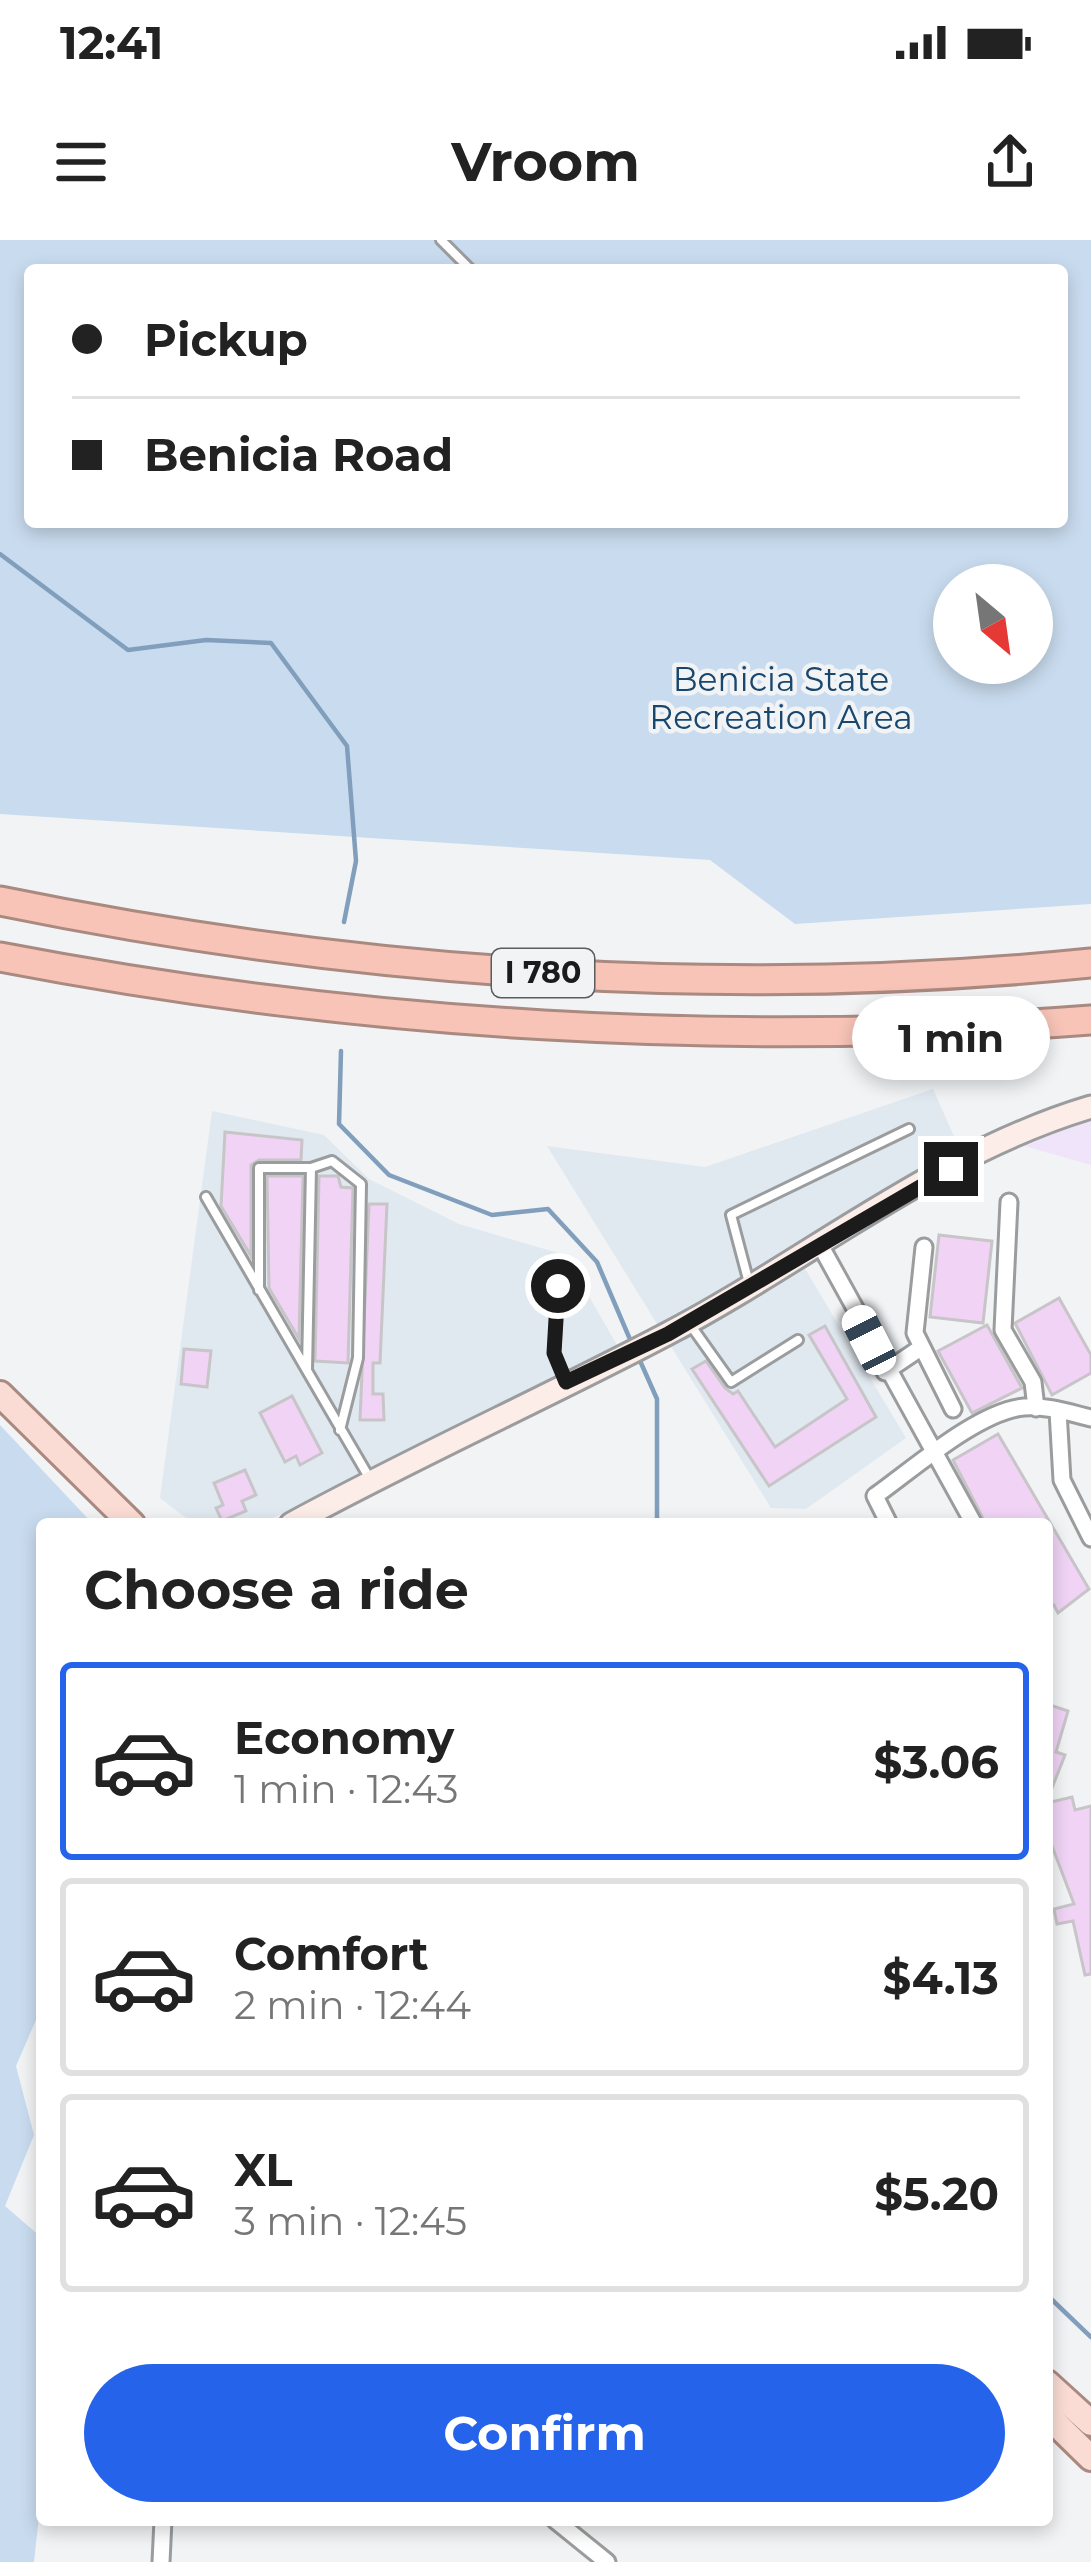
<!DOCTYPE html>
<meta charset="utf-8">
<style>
body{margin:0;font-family:Montserrat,sans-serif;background:#f2f2f2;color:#222;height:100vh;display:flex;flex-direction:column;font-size:45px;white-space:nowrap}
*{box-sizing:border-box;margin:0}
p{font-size:39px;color:#767676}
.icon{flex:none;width:66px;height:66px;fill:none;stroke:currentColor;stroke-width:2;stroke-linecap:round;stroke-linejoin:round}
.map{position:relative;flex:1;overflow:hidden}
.side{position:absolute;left:36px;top:1278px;width:1017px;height:1008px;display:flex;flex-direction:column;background:#fff;border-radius:12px;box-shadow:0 6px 18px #0003}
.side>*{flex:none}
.banner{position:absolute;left:24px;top:24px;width:1044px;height:264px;border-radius:12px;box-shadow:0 6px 18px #0003;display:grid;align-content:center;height:264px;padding:0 48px;background:#fff}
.needle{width:78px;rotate:151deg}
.buttons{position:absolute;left:933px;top:324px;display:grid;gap:24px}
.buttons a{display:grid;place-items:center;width:120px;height:120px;border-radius:50%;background:#fff;box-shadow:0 6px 18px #0003;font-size:60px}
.end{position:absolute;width:54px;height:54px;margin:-27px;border:15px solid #1b1b1c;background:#fff;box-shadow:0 0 0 6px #fff}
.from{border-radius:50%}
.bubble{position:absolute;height:84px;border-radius:42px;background:#fff;box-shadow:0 6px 18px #0003;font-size:39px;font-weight:700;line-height:84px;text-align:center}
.car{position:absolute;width:36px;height:72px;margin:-36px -18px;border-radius:15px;box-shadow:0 0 9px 3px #0007;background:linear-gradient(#fff 24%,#345 0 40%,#fff 0 76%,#345 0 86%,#fff 0)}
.banner b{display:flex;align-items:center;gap:42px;height:114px;font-size:45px}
.banner b+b{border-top:3px solid #e0e0e0}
.banner i{width:30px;height:30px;background:#222}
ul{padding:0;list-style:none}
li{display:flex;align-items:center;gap:36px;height:198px;margin:0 24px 18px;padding:0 24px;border:6px solid #e0e0e0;border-radius:12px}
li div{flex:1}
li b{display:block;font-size:45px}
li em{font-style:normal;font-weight:700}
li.active{border-color:#2563eb}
li>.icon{width:108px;height:108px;stroke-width:1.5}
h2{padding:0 48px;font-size:54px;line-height:144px}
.button{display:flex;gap:24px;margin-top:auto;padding:24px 48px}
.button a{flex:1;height:138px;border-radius:72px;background:#2563eb;color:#fff;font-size:48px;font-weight:700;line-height:138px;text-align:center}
.status{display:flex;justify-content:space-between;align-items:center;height:84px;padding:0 60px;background:#fff;direction:ltr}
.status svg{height:33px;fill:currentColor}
header{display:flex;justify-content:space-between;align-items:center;height:156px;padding:0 48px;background:#fff;font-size:54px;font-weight:700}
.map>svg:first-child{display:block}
.built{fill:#e1e9f0}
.education{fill:#efe4f9}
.green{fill:#c9dcef;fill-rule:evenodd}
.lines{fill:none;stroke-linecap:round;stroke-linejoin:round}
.stream{stroke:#819fbc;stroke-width:4.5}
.building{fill:#f0d3f5;stroke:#c7c5c7;stroke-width:3}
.service-casing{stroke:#9a9c9d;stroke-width:14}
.minor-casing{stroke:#9a9c9d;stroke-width:21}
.secondary-casing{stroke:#9a9c9d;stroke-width:27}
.primary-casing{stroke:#aa8981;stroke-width:30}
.motorway-casing{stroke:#aa8981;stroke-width:33}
.service{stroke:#fff;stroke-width:8}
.minor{stroke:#fff;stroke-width:15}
.secondary{stroke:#fdede9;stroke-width:21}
.primary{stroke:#fadcd4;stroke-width:24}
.motorway{stroke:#f7c4b7;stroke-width:27}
.route{stroke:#1b1b1c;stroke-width:15}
.labels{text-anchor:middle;stroke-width:9;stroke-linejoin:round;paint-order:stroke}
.shield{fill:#f1f3f5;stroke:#5b5c5d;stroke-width:3}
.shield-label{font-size:30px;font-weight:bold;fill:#1b1b1c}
.park-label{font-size:33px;fill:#17466e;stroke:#f1f3f5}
</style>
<div class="status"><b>12:41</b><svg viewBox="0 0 49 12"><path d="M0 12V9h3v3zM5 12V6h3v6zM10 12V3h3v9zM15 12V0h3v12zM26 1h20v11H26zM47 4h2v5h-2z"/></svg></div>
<header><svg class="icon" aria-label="menu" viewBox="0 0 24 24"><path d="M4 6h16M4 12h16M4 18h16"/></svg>Vroom<svg class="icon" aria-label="share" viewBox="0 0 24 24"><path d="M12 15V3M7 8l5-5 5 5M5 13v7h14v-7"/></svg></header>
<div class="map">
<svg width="1091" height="2322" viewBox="0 0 1091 2322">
<rect width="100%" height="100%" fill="#f1f3f5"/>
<path class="built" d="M933 849 969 930 804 1027 906 1198 806 1269 771 1268 547 906 705 927Z
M212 871 324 895 369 939 459 984 565 1015 617 1105 261 1284H194L160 1258Z"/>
<path class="education" d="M1091 880V925L1021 905Z"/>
<path class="green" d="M0 0H1091V664L795 684 710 620 0 574ZM30 30H1062V282H30ZM954 345H1032V423H954Z
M0 1185 93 1284H42V1766L16 1826 34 1895 5 1966 42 1998V2248L34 2322H0Z"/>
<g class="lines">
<path class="stream" d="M0 314 128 410 206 400 271 403 347 506 356 621 344 682
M341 811 339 884 389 935 492 975 548 969 597 1022 629 1097
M641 1123 657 1159V1284
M1047 2055 1091 2097"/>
</g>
<path class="building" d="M225 892 302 900 301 920H259L251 925V1016L221 966Z
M267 936H303L299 1099 269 1048Z
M319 936H338L341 947 353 948 348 1123 315 1121Z
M369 964H387L380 1123H373V1154H383L384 1180H360Z
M939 995 992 1001 983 1083 930 1077Z
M1059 1058 1091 1115V1133L1052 1155 1015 1083Z
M987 1085 1022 1148 972 1173 938 1111Z
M825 1086 876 1177 769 1246 692 1129 706 1121 725 1148 733 1154 738 1151 775 1207 847 1159 809 1095Z
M184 1109 211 1111 207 1147 181 1144Z
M292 1156 322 1213 300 1225 296 1216 285 1222 260 1173Z
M998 1194 1089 1349 1058 1373 1054 1365 1047 1369V1284H986L953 1220Z
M245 1230 256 1255 242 1261 246 1271 222 1281 216 1268 223 1265 214 1243Z
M1047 1464 1068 1471 1056 1512 1065 1515 1048 1558Z
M1072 1557 1075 1570 1091 1566V1734L1085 1735 1073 1681 1057 1684 1054 1669 1074 1664 1047 1593V1563Z"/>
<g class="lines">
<g class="service-casing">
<path id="service" d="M441 0 471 30
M206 957 370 1239
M749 1043 731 975 909 889
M558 1047 554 1113 566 1141
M259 1050V928H311L332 921 361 944 358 1118 340 1190
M689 1083 731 1142 798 1100
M307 1130 311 928"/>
</g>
<g class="minor-casing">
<path id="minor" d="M1009 962 1003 1090 1033 1142 1036 1168
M819 1003 974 1284
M924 1007 915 1093 953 1169
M885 1132 919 1109
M1058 1171 1062 1240 1091 1298
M889 1284 875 1256C912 1230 978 1171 1024 1167 1045 1165 1070 1173 1091 1178
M555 2280 607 2322
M161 2322 163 2280"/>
</g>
<g class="secondary-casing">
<path id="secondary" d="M291 1284C414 1217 541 1160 665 1095 807 1021 936 913 1091 867"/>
</g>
<g class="primary-casing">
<path id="primary" d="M0 1154 132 1284
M1047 2143 1091 2183
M1047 2175 1091 2218"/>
</g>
<g class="motorway-casing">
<path id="motorway" d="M0 661C357 734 727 760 1091 723
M0 717C358 786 728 808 1091 780"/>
</g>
<use href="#service" class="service"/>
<use href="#minor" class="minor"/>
<use href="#secondary" class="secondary"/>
<use href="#primary" class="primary"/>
<use href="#motorway" class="motorway"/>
</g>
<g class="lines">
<path class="route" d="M558 1046 554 1113 566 1142 668 1094 951 929"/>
</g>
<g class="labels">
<rect class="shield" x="492" y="709" width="102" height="48" rx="9"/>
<g class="shield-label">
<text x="543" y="743">I 780</text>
</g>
<g class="park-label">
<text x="781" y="451">Benicia State<tspan x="781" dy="38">Recreation Area</tspan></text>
</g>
</g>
</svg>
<div class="buttons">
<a><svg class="needle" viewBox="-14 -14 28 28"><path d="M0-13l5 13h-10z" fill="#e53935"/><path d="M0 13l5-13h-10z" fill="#767676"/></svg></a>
</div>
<i class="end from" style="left:558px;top:1046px"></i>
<i class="end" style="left:951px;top:929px"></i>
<div class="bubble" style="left:852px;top:756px;width:198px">1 min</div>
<i class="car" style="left:869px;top:1100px;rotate:333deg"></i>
<div class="banner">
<b><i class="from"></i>Pickup</b>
<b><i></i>Benicia Road</b>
</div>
<section class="side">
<h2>Choose a ride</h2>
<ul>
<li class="active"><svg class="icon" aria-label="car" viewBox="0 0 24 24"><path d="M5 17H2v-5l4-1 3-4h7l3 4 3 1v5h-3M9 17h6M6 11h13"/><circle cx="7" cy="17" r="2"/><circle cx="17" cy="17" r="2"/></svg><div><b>Economy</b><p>1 min · 12:43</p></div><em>$3.06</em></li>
<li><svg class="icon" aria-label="car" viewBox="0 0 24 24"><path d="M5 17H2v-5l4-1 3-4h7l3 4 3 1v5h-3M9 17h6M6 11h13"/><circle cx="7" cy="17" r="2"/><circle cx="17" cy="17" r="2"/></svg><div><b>Comfort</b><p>2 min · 12:44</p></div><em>$4.13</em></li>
<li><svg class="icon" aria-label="car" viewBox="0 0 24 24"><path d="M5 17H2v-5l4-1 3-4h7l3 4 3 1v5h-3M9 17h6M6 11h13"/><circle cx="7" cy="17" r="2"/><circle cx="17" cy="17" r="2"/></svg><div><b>XL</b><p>3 min · 12:45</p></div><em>$5.20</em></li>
</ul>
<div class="button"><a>Confirm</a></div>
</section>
</div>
